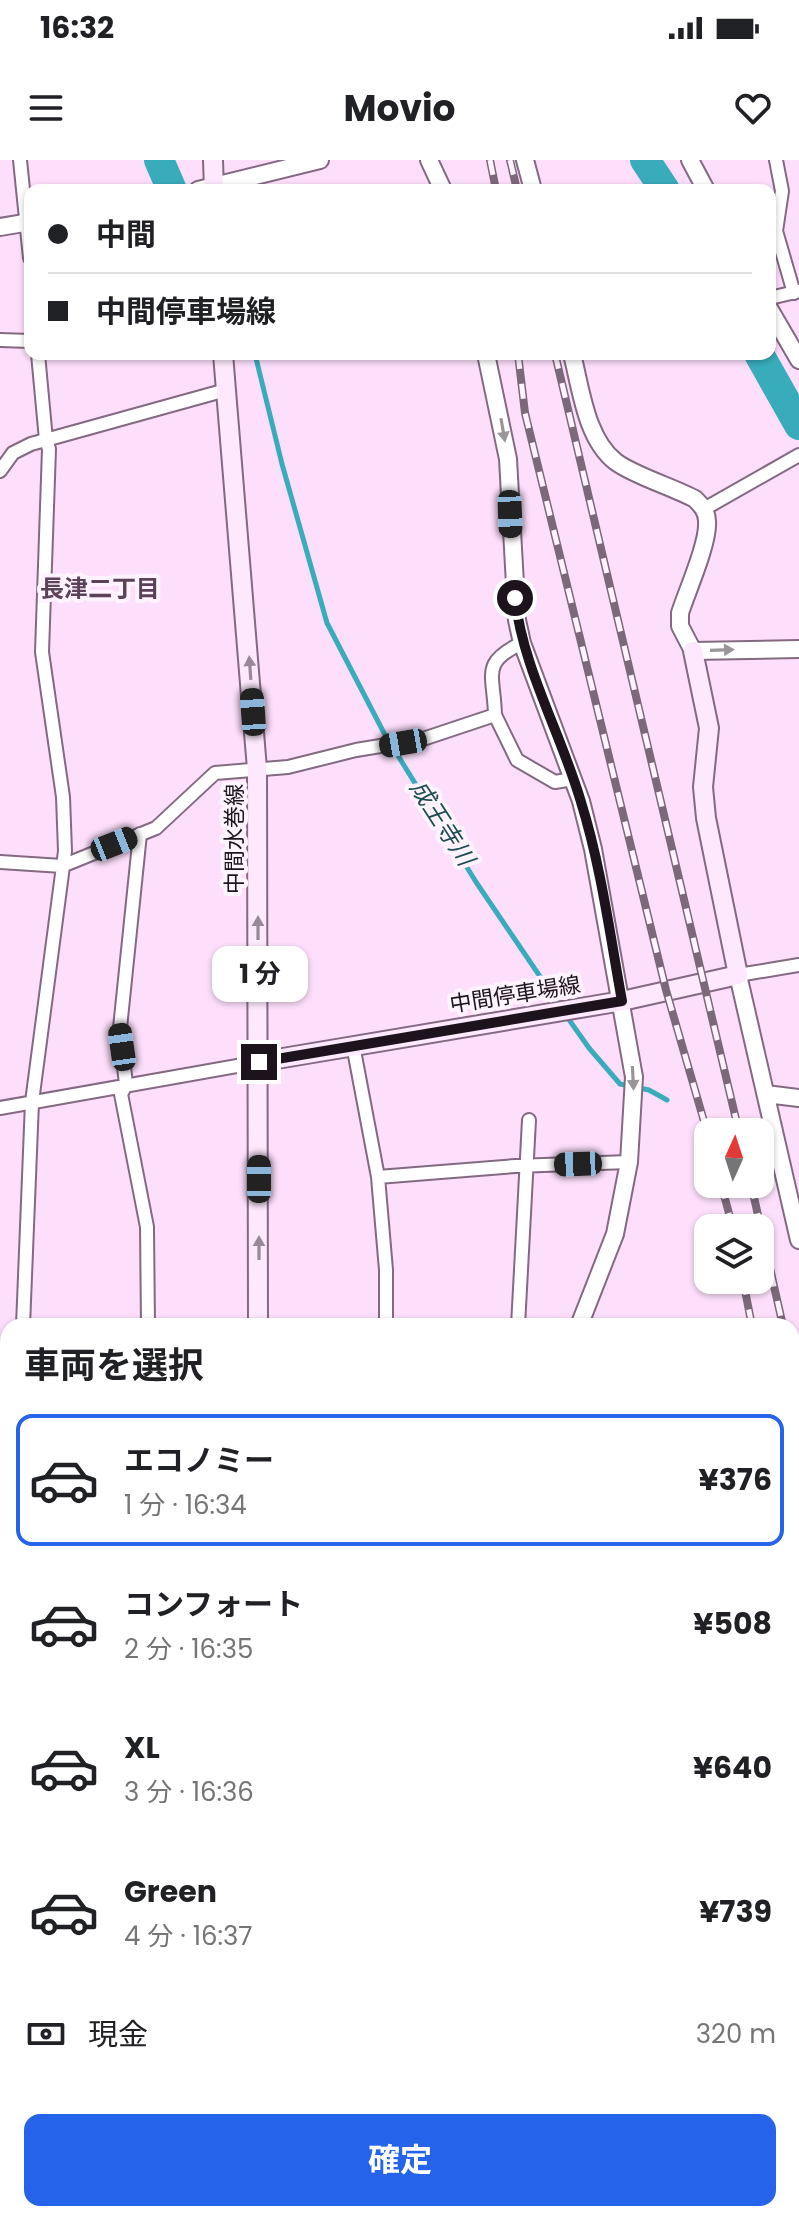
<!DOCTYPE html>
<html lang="ja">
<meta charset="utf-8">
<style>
body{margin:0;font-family:Poppins,"Noto Sans JP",sans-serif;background:#f2f2f2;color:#202124;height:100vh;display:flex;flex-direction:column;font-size:30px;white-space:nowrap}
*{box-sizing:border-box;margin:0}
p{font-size:26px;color:#757577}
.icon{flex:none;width:44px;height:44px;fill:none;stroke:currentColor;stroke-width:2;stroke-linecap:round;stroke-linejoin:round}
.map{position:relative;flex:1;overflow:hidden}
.drawer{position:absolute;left:0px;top:1158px;width:800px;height:904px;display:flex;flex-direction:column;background:#fff;border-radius:24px 24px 0 0;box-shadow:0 2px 6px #0004}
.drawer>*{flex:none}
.hud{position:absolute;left:24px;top:24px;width:752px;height:176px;border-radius:16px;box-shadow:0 2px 6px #0004;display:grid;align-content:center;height:176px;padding:0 24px;background:#fff}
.needle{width:52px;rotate:3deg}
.fabs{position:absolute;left:694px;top:958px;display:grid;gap:16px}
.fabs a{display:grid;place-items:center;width:80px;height:80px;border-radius:16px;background:#fff;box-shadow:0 2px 6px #0004;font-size:40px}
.end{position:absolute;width:36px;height:36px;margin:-18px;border:10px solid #1d131d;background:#fff;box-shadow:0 0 0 4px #fff}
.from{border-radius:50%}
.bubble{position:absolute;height:56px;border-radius:16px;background:#fff;box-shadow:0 2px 6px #0004;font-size:26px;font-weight:700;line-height:56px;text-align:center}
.car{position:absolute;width:24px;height:48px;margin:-24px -12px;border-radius:10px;box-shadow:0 0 6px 2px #0007;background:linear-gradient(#222 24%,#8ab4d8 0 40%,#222 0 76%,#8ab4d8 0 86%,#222 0)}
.hud b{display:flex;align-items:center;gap:28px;height:76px;font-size:30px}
.hud b+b{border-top:2px solid #e0e0e0}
.hud i{width:20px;height:20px;background:#202124}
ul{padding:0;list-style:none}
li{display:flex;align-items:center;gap:24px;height:132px;margin:0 16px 12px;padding:0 8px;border:4px solid transparent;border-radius:16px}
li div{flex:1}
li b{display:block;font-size:30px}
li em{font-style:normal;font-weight:700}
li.current{border-color:#2563eb}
li>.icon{width:72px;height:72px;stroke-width:1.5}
h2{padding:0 24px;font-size:36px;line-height:96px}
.pay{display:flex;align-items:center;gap:20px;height:88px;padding:0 24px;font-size:30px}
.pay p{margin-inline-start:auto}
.cta{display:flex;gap:16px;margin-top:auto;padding:16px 24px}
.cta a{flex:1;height:92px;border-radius:16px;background:#2563eb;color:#fff;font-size:32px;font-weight:700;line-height:92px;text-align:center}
.status{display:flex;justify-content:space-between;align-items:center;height:56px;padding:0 40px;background:#fff;direction:ltr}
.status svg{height:22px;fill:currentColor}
header{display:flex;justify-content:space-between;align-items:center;height:104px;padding:0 24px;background:#fff;font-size:36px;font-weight:700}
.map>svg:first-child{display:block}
.green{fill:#d6b978}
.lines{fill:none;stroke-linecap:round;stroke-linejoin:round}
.stream{stroke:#39acbb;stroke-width:5}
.river{stroke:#39acbb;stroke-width:30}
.minor-casing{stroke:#836982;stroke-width:16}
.tertiary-casing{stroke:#836982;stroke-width:20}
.secondary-casing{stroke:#836982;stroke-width:22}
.primary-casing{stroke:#fff;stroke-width:24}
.minor{stroke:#fff;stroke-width:12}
.tertiary{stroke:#fff;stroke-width:16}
.secondary{stroke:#fde8fd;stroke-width:18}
.primary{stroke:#fbd1fa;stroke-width:20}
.rail-casing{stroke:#7b697b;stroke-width:8}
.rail{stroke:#fff3ff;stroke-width:5;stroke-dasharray:15;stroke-linecap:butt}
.oneway{fill:#999599}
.oneway2{fill:#988898}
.route{stroke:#1d131d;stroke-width:10}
.labels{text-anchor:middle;stroke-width:8;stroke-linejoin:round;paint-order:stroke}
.street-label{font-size:22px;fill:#1d131d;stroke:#fff3ff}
.neighbourhood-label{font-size:24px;font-weight:bold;fill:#5b425a;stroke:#fff3ff}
.water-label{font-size:24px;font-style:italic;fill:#1c4d53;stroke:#fff3ff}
</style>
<div class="status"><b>16:32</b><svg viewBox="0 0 49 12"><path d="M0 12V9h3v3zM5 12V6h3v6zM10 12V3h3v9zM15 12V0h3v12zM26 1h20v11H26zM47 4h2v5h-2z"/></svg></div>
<header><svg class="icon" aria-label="menu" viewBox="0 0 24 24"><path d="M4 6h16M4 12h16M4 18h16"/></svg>Movio<svg class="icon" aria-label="heart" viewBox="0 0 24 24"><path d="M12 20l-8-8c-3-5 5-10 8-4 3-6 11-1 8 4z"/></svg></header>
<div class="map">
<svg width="799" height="2062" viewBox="0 0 799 2062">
<rect width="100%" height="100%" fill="#fddffc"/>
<path class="green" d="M0 1677 8 1688V1913L0 1904Z"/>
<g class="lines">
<path class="stream" d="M255 194 282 304 327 463 384 573 476 722 560 846
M565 854 589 888 620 924 649 930 667 940"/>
<path class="river" d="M159 0 172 30
M645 0 665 30
M759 194 799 265
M0 1669 8 1681
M243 2054 245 2062"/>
<g class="minor-casing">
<path id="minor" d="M20 0 30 98
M776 0 782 31 776 71 794 133
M770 138 799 131
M0 180 30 181
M0 311 13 293 31 284 226 230
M704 349 799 295
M495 555 517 600 555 622 573 619
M140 674 120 868 126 925 121 934 147 1067 148 1166
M0 702 62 706 156 668 215 613 288 607 356 590 423 579 495 555C494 514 480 503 522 483
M738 815 799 805
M353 885 378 1017 386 1110V1166
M0 948 259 902
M378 1017 515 1006 629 1002
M23 1166 32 942 65 691 63 637 42 492 49 289 46 280 38 194
M518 1166 529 960
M0 1434 8 1432
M0 1596 8 1593
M0 1637 8 1649
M792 1735 799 1736
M597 2062 601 2054
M705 2062 708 2054"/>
</g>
<g class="tertiary-casing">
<path id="tertiary" d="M429 0 443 30
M525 0 533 30
M690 0 706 30
M198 30 320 0
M0 67 30 62
M770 150 799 200
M486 194 508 299 517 460 522 483 581 641 593 689 634 917 629 1002 615 1074 579 1166
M572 194C581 229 586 279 616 302 635 316 673 327 695 339 701 345 707 351 707 361 709 382 687 431 680 453V466L693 491 799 489
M738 815 799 1080
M766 934 799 938
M792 1708 799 1640
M792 2000H799
M756 2062V2054"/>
</g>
<g class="secondary-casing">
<path id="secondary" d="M213 0 214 30
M223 194 257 609 258 1166
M259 902 622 841 738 815 706 658 703 627 709 568 693 491
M257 2054 259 2062"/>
</g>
<g class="primary-casing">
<path id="primary" d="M0 1948 8 1956
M109 2054 117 2062"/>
</g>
<use href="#minor" class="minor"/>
<use href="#tertiary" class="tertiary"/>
<use href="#secondary" class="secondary"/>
<use href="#primary" class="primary"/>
<g class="rail-casing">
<path id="rail" d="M490 0 496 30
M510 0 517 30
M518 194 525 253 666 830 708 975
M555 194 739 972
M721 1024 733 1068
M751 1024 783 1166
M743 1120 752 1166
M792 1220C798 1279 799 1341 792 1400
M297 2062 311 2054
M406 2062 418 2054"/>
</g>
<use href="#rail" class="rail"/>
</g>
<defs><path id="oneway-solid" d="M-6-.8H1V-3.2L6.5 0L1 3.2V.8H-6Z" transform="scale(2)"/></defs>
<g class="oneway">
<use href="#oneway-solid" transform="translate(503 270) rotate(80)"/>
<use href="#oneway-solid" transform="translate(722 490) rotate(-2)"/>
<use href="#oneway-solid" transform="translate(633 918) rotate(87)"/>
</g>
<g class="oneway2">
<use href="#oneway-solid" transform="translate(250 508) rotate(-94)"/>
<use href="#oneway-solid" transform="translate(258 768) rotate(-90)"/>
<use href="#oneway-solid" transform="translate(259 1088) rotate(-90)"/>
</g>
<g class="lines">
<path class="route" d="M259 902 622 841C610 775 601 706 581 642 561 573 523 509 515 438"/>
</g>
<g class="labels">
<g class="street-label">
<text transform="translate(234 679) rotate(-90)" y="8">中間水巻線</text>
<text transform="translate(515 834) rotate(-9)" y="8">中間停車場線</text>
</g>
<g class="neighbourhood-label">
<text x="100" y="437">長津二丁目</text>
</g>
<g class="water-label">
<text transform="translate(442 663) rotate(57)" y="8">成王寺川</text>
</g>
</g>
</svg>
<div class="fabs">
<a><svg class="needle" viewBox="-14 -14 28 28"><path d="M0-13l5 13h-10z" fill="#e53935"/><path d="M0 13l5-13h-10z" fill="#757577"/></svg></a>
<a><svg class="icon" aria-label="layers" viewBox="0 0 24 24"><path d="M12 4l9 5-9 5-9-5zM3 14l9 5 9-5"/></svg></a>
</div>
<i class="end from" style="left:515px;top:438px"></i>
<i class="end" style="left:259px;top:902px"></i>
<div class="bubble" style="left:212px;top:786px;width:96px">1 分</div>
<i class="car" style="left:510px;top:354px;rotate:178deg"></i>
<i class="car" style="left:253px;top:552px;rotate:356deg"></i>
<i class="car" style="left:403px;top:583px;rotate:260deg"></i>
<i class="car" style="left:114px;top:684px;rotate:68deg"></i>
<i class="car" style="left:122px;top:887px;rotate:352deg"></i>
<i class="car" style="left:578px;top:1004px;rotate:268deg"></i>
<i class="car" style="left:259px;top:1019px;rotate:0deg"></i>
<div class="hud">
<b><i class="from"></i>中間</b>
<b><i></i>中間停車場線</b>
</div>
<section class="drawer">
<h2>車両を選択</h2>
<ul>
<li class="current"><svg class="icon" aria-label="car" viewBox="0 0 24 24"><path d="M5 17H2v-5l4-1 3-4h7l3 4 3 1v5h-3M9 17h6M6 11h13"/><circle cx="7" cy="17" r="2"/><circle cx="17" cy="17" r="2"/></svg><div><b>エコノミー</b><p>1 分 · 16:34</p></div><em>¥376</em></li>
<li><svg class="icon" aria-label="car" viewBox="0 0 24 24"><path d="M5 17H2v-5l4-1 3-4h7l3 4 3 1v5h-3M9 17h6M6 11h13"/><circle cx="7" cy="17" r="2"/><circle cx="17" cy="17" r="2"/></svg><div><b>コンフォート</b><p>2 分 · 16:35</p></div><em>¥508</em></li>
<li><svg class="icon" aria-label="car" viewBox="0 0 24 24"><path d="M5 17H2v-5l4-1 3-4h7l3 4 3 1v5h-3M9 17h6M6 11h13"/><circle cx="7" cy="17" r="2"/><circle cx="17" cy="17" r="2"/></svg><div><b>XL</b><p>3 分 · 16:36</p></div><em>¥640</em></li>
<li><svg class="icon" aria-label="car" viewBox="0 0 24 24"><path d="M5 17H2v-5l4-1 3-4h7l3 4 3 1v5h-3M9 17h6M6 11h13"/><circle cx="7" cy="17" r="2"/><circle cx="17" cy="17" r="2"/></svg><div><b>Green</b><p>4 分 · 16:37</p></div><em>¥739</em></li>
</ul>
<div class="pay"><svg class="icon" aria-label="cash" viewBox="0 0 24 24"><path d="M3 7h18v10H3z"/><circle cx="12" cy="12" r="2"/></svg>現金<p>320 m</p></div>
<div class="cta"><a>確定</a></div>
</section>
</div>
